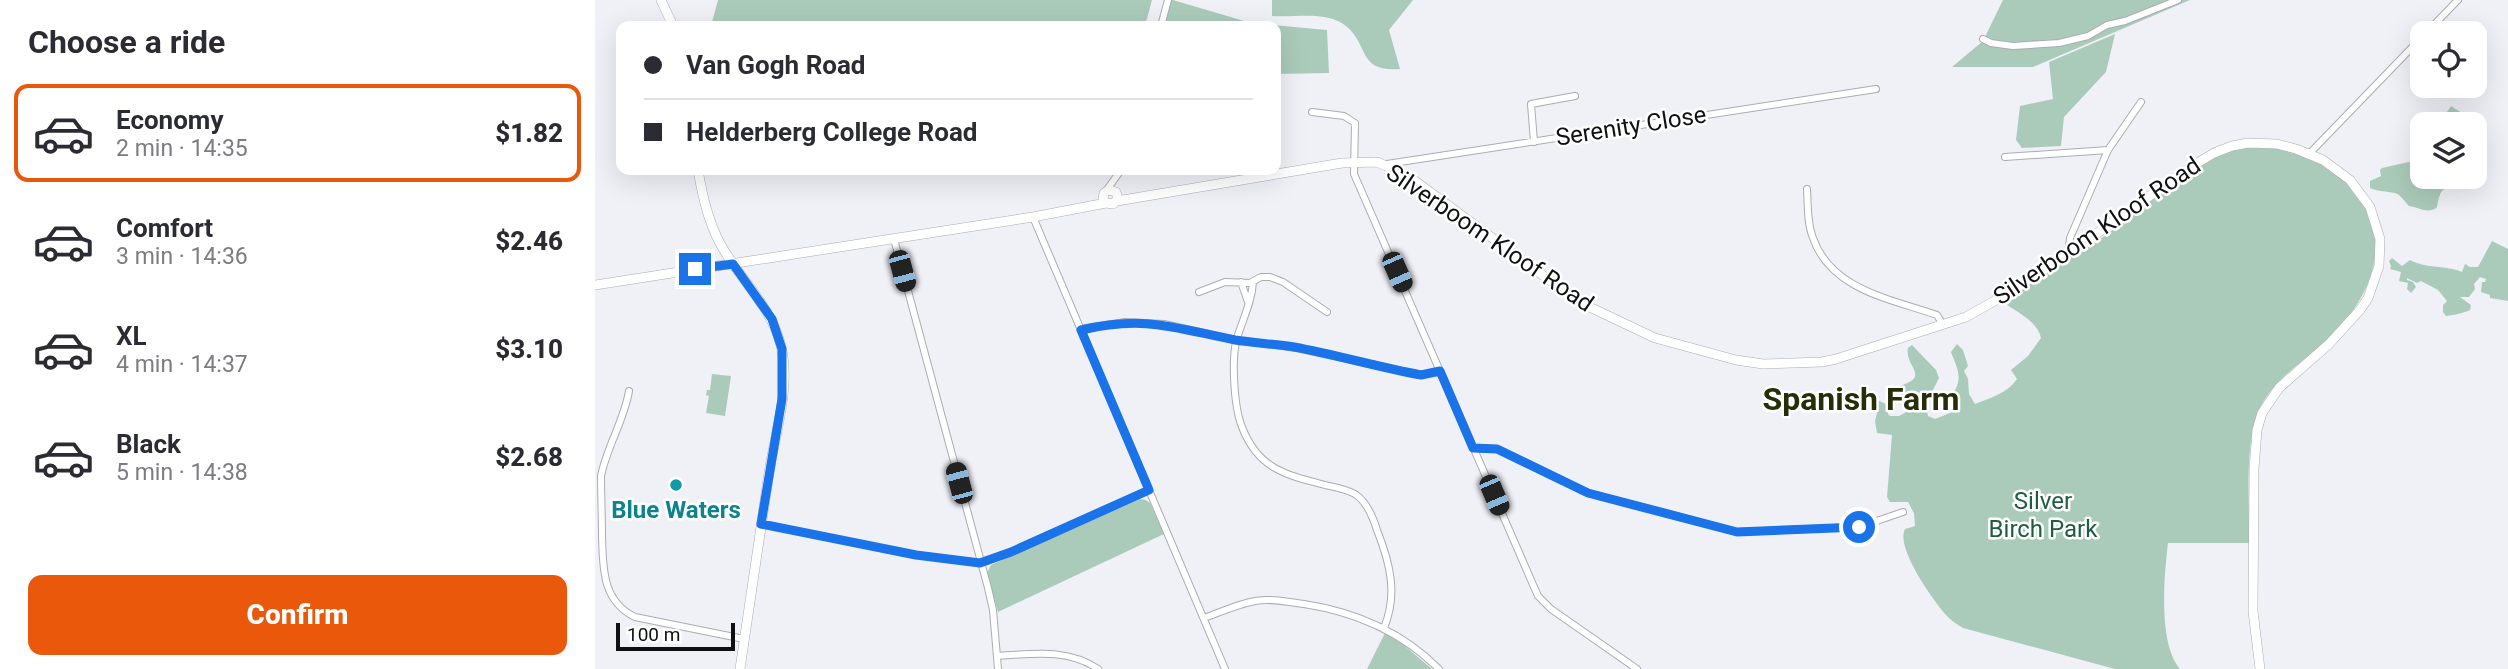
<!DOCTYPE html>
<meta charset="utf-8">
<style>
body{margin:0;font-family:Roboto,sans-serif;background:#f7f7f7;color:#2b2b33;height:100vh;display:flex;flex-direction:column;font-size:26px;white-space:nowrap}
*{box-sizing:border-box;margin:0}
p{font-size:23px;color:#7c7c81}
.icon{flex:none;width:38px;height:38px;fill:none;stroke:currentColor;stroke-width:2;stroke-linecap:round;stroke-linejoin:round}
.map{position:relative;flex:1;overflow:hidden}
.sheet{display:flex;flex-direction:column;background:#fff;width:595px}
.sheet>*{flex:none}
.guide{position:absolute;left:21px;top:21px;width:665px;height:154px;border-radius:14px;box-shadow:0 7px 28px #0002;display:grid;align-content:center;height:154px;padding:0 28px;background:#fff}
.buttons{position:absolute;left:1815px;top:21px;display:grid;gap:14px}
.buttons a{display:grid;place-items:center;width:77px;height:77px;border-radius:14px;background:#fff;box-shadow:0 7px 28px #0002;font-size:35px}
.scale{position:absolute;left:21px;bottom:18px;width:119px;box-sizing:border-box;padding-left:7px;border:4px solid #0f1011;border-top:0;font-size:19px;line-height:24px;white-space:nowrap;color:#0f1011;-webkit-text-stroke:5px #fff;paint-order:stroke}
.end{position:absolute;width:32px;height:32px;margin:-16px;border:9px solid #1a73e8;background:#fff;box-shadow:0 0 0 4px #fff}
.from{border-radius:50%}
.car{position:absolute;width:21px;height:42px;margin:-21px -10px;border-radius:9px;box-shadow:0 0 5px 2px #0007;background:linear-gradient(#222 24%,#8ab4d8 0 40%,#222 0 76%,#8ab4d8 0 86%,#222 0)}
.guide b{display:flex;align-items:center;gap:24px;height:66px;font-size:26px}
.guide b+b{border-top:2px solid #e1e1e2}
.guide i{width:18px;height:18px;background:#2b2b33}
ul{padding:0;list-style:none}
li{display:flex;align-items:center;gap:21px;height:98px;margin:0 14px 10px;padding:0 14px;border:4px solid transparent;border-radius:14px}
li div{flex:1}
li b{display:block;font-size:26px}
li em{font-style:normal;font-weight:800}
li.active{border-color:#ea580c}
li>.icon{width:63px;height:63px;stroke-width:1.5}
h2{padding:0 28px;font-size:32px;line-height:84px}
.button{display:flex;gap:14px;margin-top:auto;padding:14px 28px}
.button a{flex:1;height:80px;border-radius:14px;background:#ea580c;color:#fff;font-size:28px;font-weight:800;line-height:80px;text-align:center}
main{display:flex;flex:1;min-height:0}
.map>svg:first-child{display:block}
.green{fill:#abcbba}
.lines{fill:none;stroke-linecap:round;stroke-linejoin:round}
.street-casing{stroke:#abacb2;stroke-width:8}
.secondary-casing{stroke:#abacb2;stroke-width:10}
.street{stroke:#fff;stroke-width:6}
.secondary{stroke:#fff;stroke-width:9}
.route{stroke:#1a73e8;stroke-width:9}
.culture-dot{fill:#0f9aa8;stroke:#fff;stroke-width:2.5}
.labels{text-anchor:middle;stroke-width:5;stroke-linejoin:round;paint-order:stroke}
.street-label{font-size:24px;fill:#0f1011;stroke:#fff}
.park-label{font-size:24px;fill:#1e5d42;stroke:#fff}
.culture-label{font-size:24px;font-weight:bold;fill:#0d838f;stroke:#fff}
.district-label{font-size:32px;font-weight:bold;fill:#252e07;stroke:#fff}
</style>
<main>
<section class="sheet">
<h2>Choose a ride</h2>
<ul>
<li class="active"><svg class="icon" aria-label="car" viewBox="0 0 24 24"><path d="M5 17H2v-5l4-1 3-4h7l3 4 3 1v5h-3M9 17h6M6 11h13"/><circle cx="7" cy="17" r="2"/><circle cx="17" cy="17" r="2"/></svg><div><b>Economy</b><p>2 min · 14:35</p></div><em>$1.82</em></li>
<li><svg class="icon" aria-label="car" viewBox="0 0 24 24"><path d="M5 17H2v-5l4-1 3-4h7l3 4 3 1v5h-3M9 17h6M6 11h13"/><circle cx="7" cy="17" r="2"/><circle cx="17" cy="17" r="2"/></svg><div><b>Comfort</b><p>3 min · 14:36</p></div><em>$2.46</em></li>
<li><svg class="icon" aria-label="car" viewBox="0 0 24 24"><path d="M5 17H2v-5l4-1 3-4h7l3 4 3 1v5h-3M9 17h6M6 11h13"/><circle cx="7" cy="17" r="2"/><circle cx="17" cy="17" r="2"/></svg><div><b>XL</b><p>4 min · 14:37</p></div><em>$3.10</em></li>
<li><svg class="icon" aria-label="car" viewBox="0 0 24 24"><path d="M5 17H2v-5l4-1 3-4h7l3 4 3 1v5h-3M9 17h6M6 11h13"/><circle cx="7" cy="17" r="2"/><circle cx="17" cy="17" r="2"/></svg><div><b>Black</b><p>5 min · 14:38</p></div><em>$2.68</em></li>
</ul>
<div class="button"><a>Confirm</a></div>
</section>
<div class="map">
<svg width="1913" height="669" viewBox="0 0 1913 669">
<rect width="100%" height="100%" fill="#f0f1f7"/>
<path class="green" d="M123 0H557L550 26H116Z
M576 0H578L666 26H570Z
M677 0H818L794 30 805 69C762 72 775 46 751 26 731 10 700 18 677 16Z
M1408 0H1595L1438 67H1357L1388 41Z
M668 24 732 30 734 73 681 74V26H668Z
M1520 34 1511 72 1469 117 1466 146 1427 148 1421 140 1425 106 1458 99 1454 62Z
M1856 106 1876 119 1880 115 1889 122 1880 136V124H1844Z
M1687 145C1704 153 1723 159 1739 171 1804 220 1786 289 1733 339 1710 361 1681 377 1666 406 1648 443 1655 503 1654 543H1573C1569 576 1563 643 1585 669H1520L1368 628C1362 624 1355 620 1351 615 1338 600 1300 547 1310 529L1320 526 1319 513 1313 502H1295L1292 497 1297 435 1282 433 1280 421 1282 413 1275 407 1276 397 1293 405V414L1295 416H1304L1317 409 1314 399 1307 397 1301 390 1304 386C1337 376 1309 367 1313 348L1317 345 1341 370 1344 378 1336 394 1330 398 1333 416 1340 419 1365 409 1360 390C1368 376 1361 366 1356 352L1362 344 1368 350 1373 366 1369 371 1373 379 1374 394 1380 404C1395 398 1413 393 1422 379L1416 370 1433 356 1446 338C1443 323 1426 314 1412 305L1416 296 1511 235 1567 192 1619 157 1645 148Z
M1827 159V177H1856V184C1844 192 1845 193 1842 207 1833 215 1824 207 1814 206 1810 202 1806 195 1800 193 1791 191 1784 192 1775 188V181L1786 176 1785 170 1787 168Z
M1897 241 1913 249V301L1895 298V295L1886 292 1887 282H1890L1891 279 1885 277 1879 284 1880 289 1874 297H1865L1876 305 1875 310C1873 312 1855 316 1851 316L1848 312V305L1852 301 1843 290 1826 281 1822 283 1812 278V280L1818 282 1821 287 1816 293 1812 289 1813 283 1804 281 1806 272 1795 269 1796 266 1794 261 1797 258 1807 266 1815 260C1831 269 1851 265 1867 272L1870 264 1875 267H1883Z
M117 374 136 376 130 416 111 413 114 396 111 395 112 390H115Z
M545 499 551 500 555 503 569 534 403 612 392 573 396 565Z
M790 633 805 642 837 669H772Z"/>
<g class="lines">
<g class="street-casing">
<path id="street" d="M566 26 573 0
M1831 33 1863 0
M1388 39 1396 43 1418 46 1464 43 1493 36 1512 25 1530 21 1583 0
M717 112 749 116 760 123 759 174 943 596 956 609 1042 669
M939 142 936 104 980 96
M1714 154 1827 37
M1410 157 1513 150
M792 164 1281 89
M1212 189C1213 205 1212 223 1218 238 1236 290 1296 299 1342 315L1348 325
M511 191 526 170
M438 217 630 669
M299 239 393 588 398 610 403 669
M1473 254 1475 238 1513 150 1546 102
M646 282 653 302
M658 282C657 301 648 319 642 338 636 359 639 407 647 427 663 469 691 475 730 485 740 487 751 489 760 494 772 502 778 517 782 530 795 563 803 594 789 628
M604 292 630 282 655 283 666 277H675L688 282 732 312
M486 329 530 322 569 324 641 340 702 348 826 375 844 371
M34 391C29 421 12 446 6 476 6 496 7 516 7 536 8 568 7 601 40 617L149 639
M878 448 903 449 993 493 1142 532 1264 527 1308 512
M166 524 321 555 385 563 416 552 554 490
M609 618C626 612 643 604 660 601 677 598 693 602 709 604 761 612 806 631 844 669
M402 656C438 654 472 648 503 669"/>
</g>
<g class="secondary-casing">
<path id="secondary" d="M66 0 78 26
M103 170C108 199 115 230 132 255 151 285 178 311 186 346 196 387 180 433 174 473 164 538 155 604 145 669
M522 201 747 163 782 162 812 175 984 302 1060 338 1141 360 1168 364 1227 362 1241 359 1371 317 1417 291 1473 254 1594 168 1619 153 1637 146 1653 143 1682 144 1701 149 1728 160 1755 180 1775 207 1785 239 1784 266 1773 298 1765 310 1734 344 1684 388 1667 413 1662 430 1659 469 1658 611 1665 669
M0 285 438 217 511 203 518 204 523 199 521 192 514 190 509 193 508 199 511 203"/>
</g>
<use href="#street" class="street"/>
<use href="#secondary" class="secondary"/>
</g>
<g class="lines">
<path class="route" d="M100 269 138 264 177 319 187 349V399L166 524 321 555 385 563 416 552 554 490 486 330C550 315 579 328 640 340 660 343 680 344 699 347 742 355 783 367 826 375L845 371 878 448 902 449 993 493 1142 532 1264 527"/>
</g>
<circle class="culture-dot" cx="81" cy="485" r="7"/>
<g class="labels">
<g class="street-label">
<text transform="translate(1036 126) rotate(-9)" y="8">Serenity Close</text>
<text transform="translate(1502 231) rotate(-34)" y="8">Silverboom Kloof Road</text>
<text transform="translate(895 238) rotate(34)" y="8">Silverboom Kloof Road</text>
</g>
<g class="park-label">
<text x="1448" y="509">Silver<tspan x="1448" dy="28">Birch Park</tspan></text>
</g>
<g class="culture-label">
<text x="81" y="518">Blue Waters</text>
</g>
<g class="district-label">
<text x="1266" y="410">Spanish Farm</text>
</g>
</g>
</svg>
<div class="buttons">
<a><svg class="icon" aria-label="locate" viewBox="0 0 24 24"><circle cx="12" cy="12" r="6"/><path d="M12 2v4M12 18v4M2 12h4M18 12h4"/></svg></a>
<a><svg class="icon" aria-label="layers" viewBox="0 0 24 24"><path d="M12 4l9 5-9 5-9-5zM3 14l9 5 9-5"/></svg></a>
</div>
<div class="scale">100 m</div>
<i class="end from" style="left:1264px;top:527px"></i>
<i class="end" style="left:100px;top:269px"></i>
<i class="car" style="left:307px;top:271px;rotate:165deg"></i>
<i class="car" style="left:802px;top:272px;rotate:156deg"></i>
<i class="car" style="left:364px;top:483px;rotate:345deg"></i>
<i class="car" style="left:899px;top:495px;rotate:157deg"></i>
<div class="guide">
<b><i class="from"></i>Van Gogh Road</b>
<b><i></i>Helderberg College Road</b>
</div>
</div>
</main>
